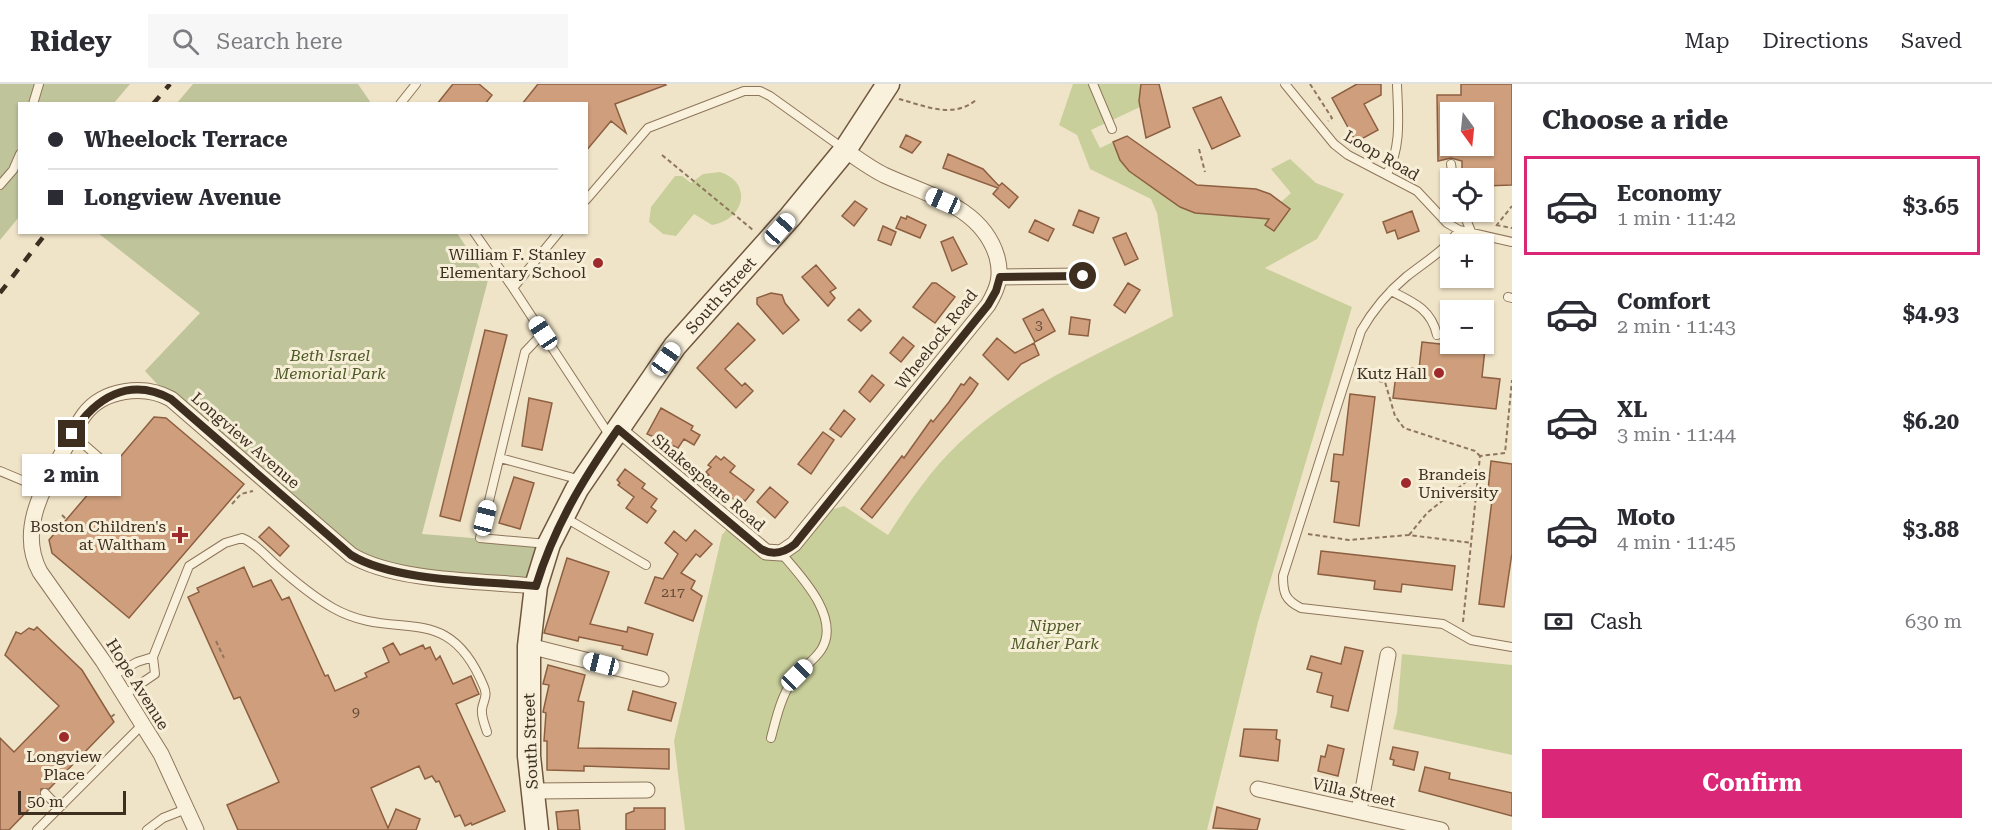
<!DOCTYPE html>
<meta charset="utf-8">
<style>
body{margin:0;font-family:"Roboto Serif",serif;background:#f7f7f7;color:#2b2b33;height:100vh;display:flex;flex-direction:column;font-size:22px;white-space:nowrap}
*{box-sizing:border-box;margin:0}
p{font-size:20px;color:#7c7c81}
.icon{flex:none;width:33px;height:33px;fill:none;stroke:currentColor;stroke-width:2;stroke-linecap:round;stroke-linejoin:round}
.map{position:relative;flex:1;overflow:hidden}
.details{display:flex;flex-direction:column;background:#fff;width:480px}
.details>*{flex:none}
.hud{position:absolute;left:18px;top:18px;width:570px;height:132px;border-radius:0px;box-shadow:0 2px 4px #0004;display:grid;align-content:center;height:132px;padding:0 30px;background:#fff}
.needle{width:39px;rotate:165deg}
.fabs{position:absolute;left:1440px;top:18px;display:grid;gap:12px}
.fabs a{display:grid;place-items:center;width:54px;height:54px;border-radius:0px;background:#fff;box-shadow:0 2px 4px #0004;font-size:30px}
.scale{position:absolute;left:18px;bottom:15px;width:108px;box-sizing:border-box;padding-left:6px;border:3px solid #3d2e20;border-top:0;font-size:16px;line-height:21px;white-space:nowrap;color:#3d2e20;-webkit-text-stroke:4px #f7eed8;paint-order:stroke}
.end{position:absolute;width:27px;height:27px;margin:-14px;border:8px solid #3d2e20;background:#fff;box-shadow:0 0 0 3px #fff}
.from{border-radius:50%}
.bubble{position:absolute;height:42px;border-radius:0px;background:#fff;box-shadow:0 2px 4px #0004;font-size:20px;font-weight:700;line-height:42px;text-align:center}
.car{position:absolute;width:18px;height:36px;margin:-18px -9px;border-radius:8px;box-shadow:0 0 4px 2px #0007;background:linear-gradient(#fff 24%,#345 0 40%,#fff 0 76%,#345 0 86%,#fff 0)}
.hud b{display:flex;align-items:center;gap:21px;height:57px;font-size:22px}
.hud b+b{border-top:2px solid #e1e1e2}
.hud i{width:15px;height:15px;background:#2b2b33}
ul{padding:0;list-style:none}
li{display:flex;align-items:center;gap:18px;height:99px;margin:0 12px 9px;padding:0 18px;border:3px solid transparent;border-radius:0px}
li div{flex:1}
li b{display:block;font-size:22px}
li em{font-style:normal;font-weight:700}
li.selected{border-color:#db2777}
li>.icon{width:54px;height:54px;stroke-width:1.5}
h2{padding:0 30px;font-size:27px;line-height:72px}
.pay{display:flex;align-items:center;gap:15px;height:66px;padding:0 30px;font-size:22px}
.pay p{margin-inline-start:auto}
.action{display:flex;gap:12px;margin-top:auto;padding:12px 30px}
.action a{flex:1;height:69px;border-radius:0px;background:#db2777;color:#fff;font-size:24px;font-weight:700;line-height:69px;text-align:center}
header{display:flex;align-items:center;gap:36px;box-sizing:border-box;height:84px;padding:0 30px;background:#fff;border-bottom:2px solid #e1e1e2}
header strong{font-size:28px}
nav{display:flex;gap:33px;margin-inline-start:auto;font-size:21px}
.search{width:420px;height:54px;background:#f7f7f7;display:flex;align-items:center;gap:15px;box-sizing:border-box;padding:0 21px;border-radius:0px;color:#7c7c81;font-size:22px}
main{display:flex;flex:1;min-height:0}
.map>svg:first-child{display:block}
.green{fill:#c9cf9b}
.cemetery{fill:#bfc49a}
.building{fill:#cf9f7d;stroke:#8d5f41;stroke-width:1.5;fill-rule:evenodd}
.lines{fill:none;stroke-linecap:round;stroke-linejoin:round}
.lane-casing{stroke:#8d765c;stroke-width:10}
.street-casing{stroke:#8d765c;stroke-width:17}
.secondary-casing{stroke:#6f573f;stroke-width:25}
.path{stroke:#8d765c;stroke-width:2;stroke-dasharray:4.5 3;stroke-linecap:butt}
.lane{stroke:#faf1dc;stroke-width:8}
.street{stroke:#faf1dc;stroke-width:15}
.secondary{stroke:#faf1dc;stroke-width:22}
.rail{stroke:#3d2e20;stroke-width:4.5;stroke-dasharray:10 10;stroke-linecap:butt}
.route{stroke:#3d2e20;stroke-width:8}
.poi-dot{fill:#9e2a2b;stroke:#f7eed8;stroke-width:2}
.labels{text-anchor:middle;stroke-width:6;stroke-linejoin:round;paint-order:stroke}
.number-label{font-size:14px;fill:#624a37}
.street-label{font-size:16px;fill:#3d2e20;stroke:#f7eed8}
.poi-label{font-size:16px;fill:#3d2e20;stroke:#f7eed8;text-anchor:end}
.park-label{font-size:16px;font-style:italic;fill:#4d5a26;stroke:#f7eed8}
</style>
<header>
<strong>Ridey</strong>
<div class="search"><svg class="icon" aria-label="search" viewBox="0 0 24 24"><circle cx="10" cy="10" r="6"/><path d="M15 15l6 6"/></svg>Search here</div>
<nav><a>Map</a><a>Directions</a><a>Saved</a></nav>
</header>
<main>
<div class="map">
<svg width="1512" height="746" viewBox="0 0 1512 746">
<rect width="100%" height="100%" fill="#f0e4c8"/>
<path class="green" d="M1073 0H1141L1140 23 1091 46 1100 64 1113 58 1120 76 1133 91 1135 89 1170 116 1179 120 1178 123 1196 129 1257 135 1260 130 1268 136 1265 141 1274 146 1290 125 1281 118 1291 109 1271 85 1290 75 1316 99 1344 110 1317 155 1265 184 1352 223 1258 538 1207 746H685L674 657 722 451 731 440 771 469 820 429 844 422 888 451C904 426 920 402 939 380 1000 310 1092 274 1173 232L1157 129 1151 115 1090 85 1077 51 1059 41Z
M720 88C753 98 745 136 712 141L694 130 676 152 663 150 649 138 651 123 675 92H682L691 99 703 90Z
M1402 570 1512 581V671L1393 645 1397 629Z"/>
<path class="cemetery" d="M0 0H130L114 19 20 20 19 133 0 156Z
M193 0H358L371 19H177Z
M98 149H457L488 196 422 450 549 460 536 502 377 485 171 315 145 287 200 229Z"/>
<path class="building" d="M453 0H479L492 11 485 20H437Z
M538 0H665L666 1 615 20 626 49 611 37 586 67V20H522Z
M1141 0H1159L1170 43 1146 54 1139 17Z
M1357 0H1381V11L1364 20 1378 46 1356 58 1332 14Z
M1461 0H1512V101L1484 102V94H1469V90H1462V77L1451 74 1438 77 1437 11H1461ZM1450 28H1484V62H1450Z
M1221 13 1240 52 1212 65 1193 24Z
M906 51 921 58 912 69 900 63Z
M1127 52 1197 101 1256 105 1270 110 1290 125 1274 147 1265 141 1269 135 1195 129 1180 123 1129 87 1120 76 1113 58Z
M948 70 983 85 999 102 1002 99 1018 113 1009 124 993 110 998 104 943 84Z
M855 117 867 125 854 142 842 132Z
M1079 126 1099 134 1093 149 1073 141Z
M1412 127 1419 147 1398 155 1395 146 1387 149 1383 138Z
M907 132 926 141 920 154 896 144 901 133 906 135Z
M1035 136 1054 145 1048 157 1029 148Z
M883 142 896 148 891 161 878 156Z
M1126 149 1138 175 1125 181 1113 154Z
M953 153 967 180 952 187 941 158Z
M816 181 836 204 830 208 835 214 828 222 802 193Z
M932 199H936L955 213 935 239 913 223Z
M1128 199 1140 206 1125 229 1114 221Z
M771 209 782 211 785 219 799 236 783 250 757 220V214Z
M859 225 871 237 861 247 848 236Z
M1043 225 1055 247 1035 258 1023 235Z
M1071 233 1090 236 1088 252 1069 250Z
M738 239 755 256 725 285 742 302 745 299 753 307 736 324 697 284Z
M485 246 507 251 460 437 440 432Z
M903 253 914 262 901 278 890 269Z
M997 254 1015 269 1034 259 1039 271 1021 280 1008 296 983 271Z
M1422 258 1485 265 1482 293 1500 295 1496 325 1393 314 1397 283 1419 285Z
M872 291 884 301 870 318 859 308Z
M970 293 978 300 972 309 872 434 861 425 902 372 904 374 931 336 933 338 949 318 961 300 964 301Z
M1350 310 1375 313 1359 442 1334 438 1339 398 1331 397 1334 370 1343 371Z
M529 314 552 319 542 366 522 362Z
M661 324 693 342 691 346 700 351 694 361 684 355 678 364 647 350Z
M844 326 855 335 841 353 830 345Z
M154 333 166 334 244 400 129 534 52 469 49 456 107 388 116 387 115 379Z
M823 348 834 356 811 390 798 380Z
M716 372 721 376 724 373 735 382 730 388 754 406 745 417 743 416 740 420 706 394 709 391 706 388 711 383 708 381Z
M1491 377 1512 380V469L1504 523 1479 520 1492 416H1487Z
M625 385 645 400 642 404 657 415 651 423 656 427 647 439 626 424 634 413 618 401 620 399 617 396Z
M514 393 534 399 520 445 499 439Z
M770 403 788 418 775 434 757 418Z
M269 443 289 462 280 472 259 453Z
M695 446 712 460 700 473 696 470 681 489 695 497 691 505 702 512 693 537 645 519 655 493 663 495 678 470 665 459 674 447 686 457Z
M1321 467 1455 482 1452 506 1402 500 1401 508 1374 505 1375 497 1318 490Z
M567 474 609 488 590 540 627 548 628 543 653 550 647 571 622 565 623 562 579 553 578 557 544 549Z
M244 483 253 503 271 496 282 516 289 513 325 592 328 591 335 607 367 593 365 589 389 578 383 564 393 559 400 571 423 561 425 565 430 563 436 576 440 572 453 600 471 592 479 610 456 620 505 727 472 741 471 739 465 742 460 731 455 733 439 697 436 698 432 692 425 695 419 682 371 704 388 744 396 725 420 735 416 746H238L227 721 279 698 240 613 234 615 188 513 199 508 197 504Z
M37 543 82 586 114 638 49 705H41V713L9 746H0V654L14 668 59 622 5 571 16 548 21 550 29 544 34 546Z
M1345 563 1363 567 1348 627 1331 623 1333 612 1317 608 1322 589 1307 585 1311 572 1341 580Z
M548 581 585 591 578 617 584 618 578 664 669 665V685L584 682V687L547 686V657H544L546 629 543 628 549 601 543 600Z
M633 607 676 619 671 637 628 626Z
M1244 645 1277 646 1276 655 1280 656 1278 677 1240 672Z
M1328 661 1344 665 1338 692 1318 687 1321 672 1325 673Z
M1393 663 1418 668 1414 686 1393 681 1394 676 1390 675Z
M1425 683 1450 689 1449 695 1512 709V732L1419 707Z
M1217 723 1260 735 1257 746 1213 744Z
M634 724H665V746H626V730L634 727Z
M578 726 580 746H558L556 728Z"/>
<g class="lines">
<g class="lane-casing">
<path id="lane" d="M1093 0 1112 45
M1285 0 1334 60 1348 71 1417 107 1447 139 1459 146 1512 158
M33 20 39 0
M400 20 416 0
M1451 80 1453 94
M1387 90C1402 62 1398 31 1397 0
M0 101 13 86 20 70
M586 116 648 44 744 7H760L770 12 844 65
M1463 128 1472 150
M1459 146C1445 167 1426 177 1406 193 1388 208 1373 226 1361 247L1283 492C1283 509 1285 516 1301 524L1443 540 1471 556 1512 563
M474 148 513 204 610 352
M513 204 559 148
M1391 207C1413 218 1431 225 1437 251
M1508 213 1512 214
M543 249 525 268 480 454 548 460
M72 350 111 384
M500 374 581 396
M0 387 43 405
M564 433 646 481
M112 592 137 578 153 573
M124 611 155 590 153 573 189 482 225 459 242 454C255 459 265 471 275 480 293 496 312 512 333 524 397 560 447 513 484 603 488 612 483 617 482 625 481 633 485 641 487 648
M771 654C776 635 781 613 792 597 800 585 813 578 821 566 842 534 800 491 781 469
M45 709 59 724
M37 746 142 641
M147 746 163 734 186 725"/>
</g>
<g class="street-casing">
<path id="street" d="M1000 193 1082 192
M618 345 766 468 781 469 794 460 988 221C998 204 1002 192 997 173 982 122 927 111 884 91 870 84 858 75 845 66
M529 562 661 595
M1258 705 1441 746
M532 707 647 706
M1359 727 1388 571
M196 746 161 670 103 577 40 488C19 449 40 410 59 375 67 361 74 345 84 331 103 305 144 300 171 315L351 471C395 498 484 497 536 502"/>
</g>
<g class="secondary-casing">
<g id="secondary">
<path id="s1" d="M537 746 529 672V562L536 502 549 460 577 405 675 262 790 133 845 66 888 0"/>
</g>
</g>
<path class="path" d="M1310 0 1332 34 1328 37
M899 15C925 22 953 35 976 16
M1199 65 1205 88
M662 71 753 146
M1496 141 1512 144
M1496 142 1512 122
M1356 294 1385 298 1395 332 1404 344 1475 367 1480 372
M232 420 241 410 253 407
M62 431 66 435
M1308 450 1349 456 1409 451 1472 459
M1409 451 1427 429 1477 389
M1463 538 1480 372 1505 369 1512 296
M216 557 224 574
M111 633 115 630"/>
<use href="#lane" class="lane"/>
<use href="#street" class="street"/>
<use href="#secondary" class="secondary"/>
<path class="rail" d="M153 20 170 0
M0 209 47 148"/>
</g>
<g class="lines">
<path class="route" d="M72 350C95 314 129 292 171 315L351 471C395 498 483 497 536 502 554 443 583 395 618 345L761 465C773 472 784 469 795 460L988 221 996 207 1000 193 1083 192"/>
</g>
<g class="poi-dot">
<circle cx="598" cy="179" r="6"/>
<circle cx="1439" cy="289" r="6"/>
<circle cx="1406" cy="399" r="6"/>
<path d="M177 442h6v6h6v6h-6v6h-6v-6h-6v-6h6z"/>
<circle cx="64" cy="653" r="6"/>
</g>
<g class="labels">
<g class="number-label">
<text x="1039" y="246">3</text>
<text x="673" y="513">217</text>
<text x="356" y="633">9</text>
</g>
<g class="street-label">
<text transform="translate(1382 71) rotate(30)" y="6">Loop Road</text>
<text dy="6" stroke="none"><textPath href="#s1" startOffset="592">South Street</textPath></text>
<text transform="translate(936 255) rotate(-52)" y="6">Wheelock Road</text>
<text transform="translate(246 356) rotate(41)" y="6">Longview Avenue</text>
<text transform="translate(709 398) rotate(40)" y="6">Shakespeare Road</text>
<text transform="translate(138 600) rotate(58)" y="6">Hope Avenue</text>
<text transform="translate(530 657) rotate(-92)" y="6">South Street</text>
<text transform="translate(1354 708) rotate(13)" y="6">Villa Street</text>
</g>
<g class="poi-label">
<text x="586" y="176">William F. Stanley<tspan x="586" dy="18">Elementary School</tspan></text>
<text x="1427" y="295">Kutz Hall</text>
<text x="1418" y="396" text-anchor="start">Brandeis<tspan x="1418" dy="18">University</tspan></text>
<text x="166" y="448">Boston Children's<tspan x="166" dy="18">at Waltham</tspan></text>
<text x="64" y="678" text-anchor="middle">Longview<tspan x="64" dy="18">Place</tspan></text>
</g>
<g class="park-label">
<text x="330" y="277">Beth Israel<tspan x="330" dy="18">Memorial Park</tspan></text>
<text x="1055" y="547">Nipper<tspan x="1055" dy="18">Maher Park</tspan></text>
</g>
</g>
</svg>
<div class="fabs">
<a><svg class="needle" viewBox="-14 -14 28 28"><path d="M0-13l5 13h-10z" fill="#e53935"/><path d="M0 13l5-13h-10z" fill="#7c7c81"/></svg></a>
<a><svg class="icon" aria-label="locate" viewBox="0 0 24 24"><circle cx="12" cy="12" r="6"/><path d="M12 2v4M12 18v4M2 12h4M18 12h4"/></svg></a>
<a>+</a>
<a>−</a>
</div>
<div class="scale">50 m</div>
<i class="end from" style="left:1083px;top:192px"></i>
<i class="end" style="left:72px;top:350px"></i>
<div class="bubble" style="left:22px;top:370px;width:99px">2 min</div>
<i class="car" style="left:943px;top:117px;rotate:294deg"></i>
<i class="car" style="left:780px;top:145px;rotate:42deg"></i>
<i class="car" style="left:543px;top:249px;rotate:326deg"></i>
<i class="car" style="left:666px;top:275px;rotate:35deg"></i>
<i class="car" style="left:485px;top:434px;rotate:14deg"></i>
<i class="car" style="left:601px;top:580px;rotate:284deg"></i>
<i class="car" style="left:797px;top:591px;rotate:45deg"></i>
<div class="hud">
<b><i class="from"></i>Wheelock Terrace</b>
<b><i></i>Longview Avenue</b>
</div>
</div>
<section class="details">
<h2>Choose a ride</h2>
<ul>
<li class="selected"><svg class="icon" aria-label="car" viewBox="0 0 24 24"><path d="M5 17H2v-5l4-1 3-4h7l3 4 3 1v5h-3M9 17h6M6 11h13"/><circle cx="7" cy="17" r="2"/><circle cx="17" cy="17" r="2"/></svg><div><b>Economy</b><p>1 min · 11:42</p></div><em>$3.65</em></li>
<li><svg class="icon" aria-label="car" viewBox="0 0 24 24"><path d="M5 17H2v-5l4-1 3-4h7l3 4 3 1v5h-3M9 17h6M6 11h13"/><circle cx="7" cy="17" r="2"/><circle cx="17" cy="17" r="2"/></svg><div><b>Comfort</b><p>2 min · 11:43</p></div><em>$4.93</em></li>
<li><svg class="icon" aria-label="car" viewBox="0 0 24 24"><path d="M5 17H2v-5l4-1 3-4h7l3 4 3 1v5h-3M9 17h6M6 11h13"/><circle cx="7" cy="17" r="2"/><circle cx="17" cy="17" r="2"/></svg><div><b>XL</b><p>3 min · 11:44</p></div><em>$6.20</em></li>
<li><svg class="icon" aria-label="car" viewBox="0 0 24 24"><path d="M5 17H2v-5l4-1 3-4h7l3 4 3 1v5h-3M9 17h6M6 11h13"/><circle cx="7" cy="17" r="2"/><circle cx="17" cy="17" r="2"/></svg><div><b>Moto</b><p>4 min · 11:45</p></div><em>$3.88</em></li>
</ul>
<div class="pay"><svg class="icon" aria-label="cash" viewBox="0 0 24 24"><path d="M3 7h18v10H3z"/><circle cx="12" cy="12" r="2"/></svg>Cash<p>630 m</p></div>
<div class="action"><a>Confirm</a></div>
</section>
</main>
